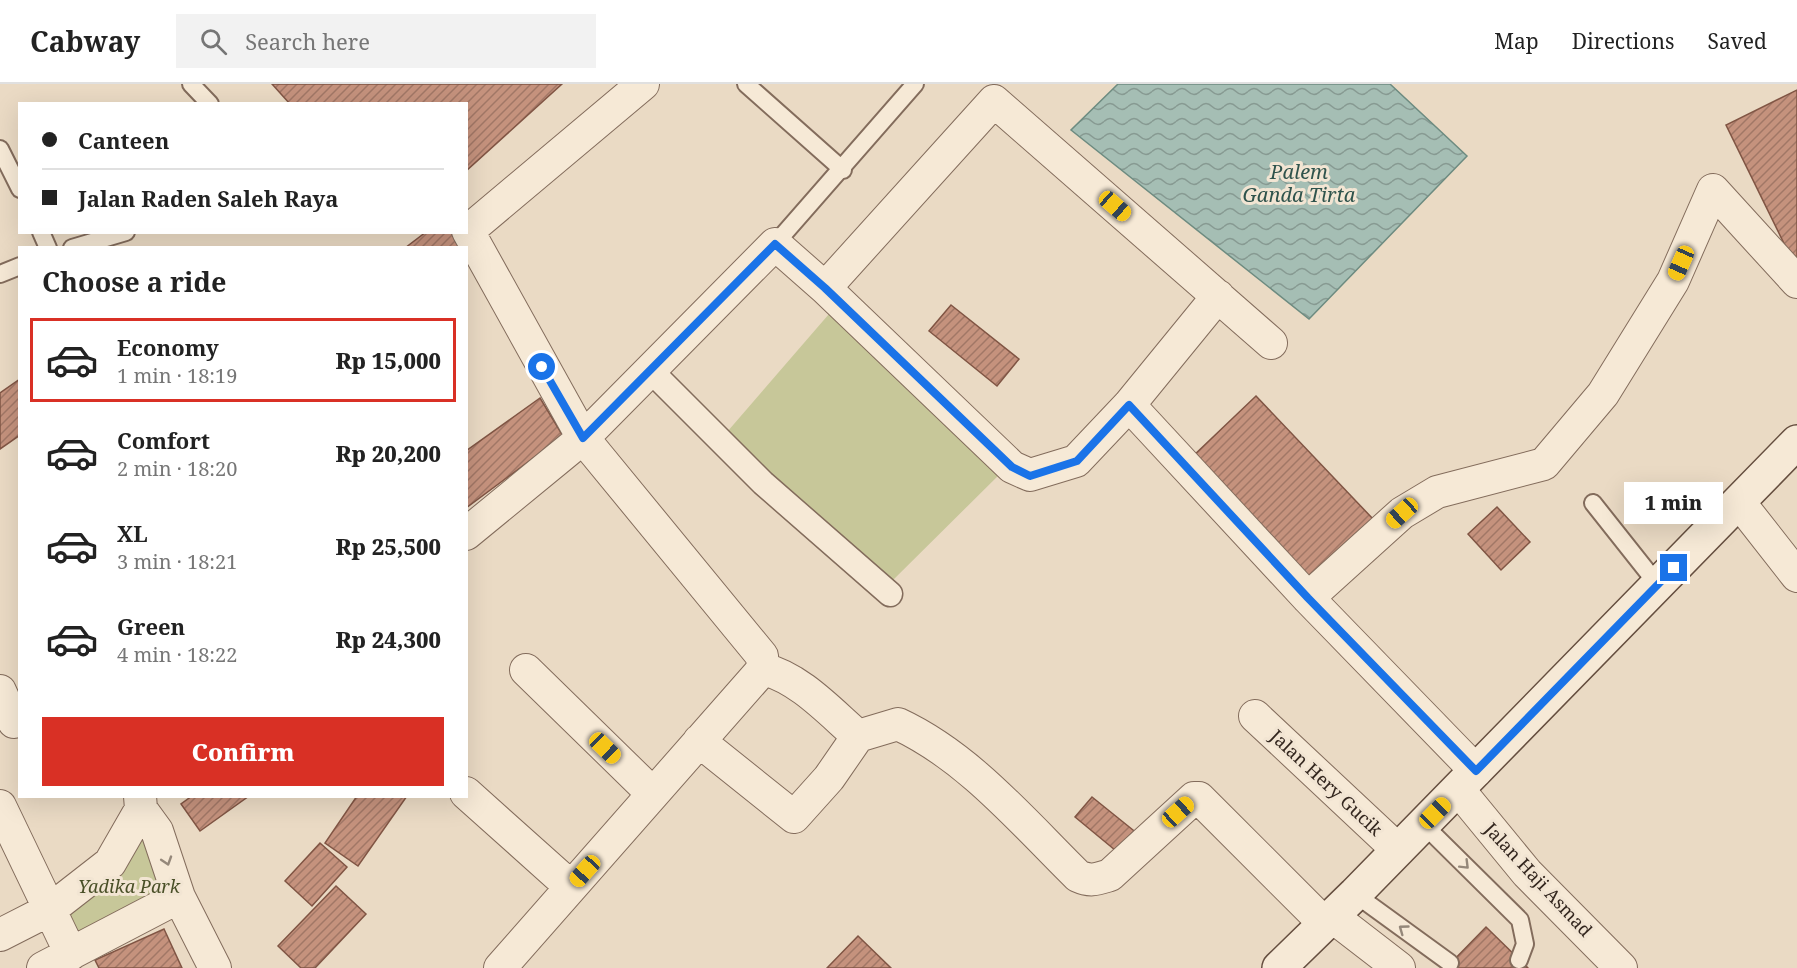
<!DOCTYPE html>
<meta charset="utf-8">
<style>
body{margin:0;font-family:"Noto Serif",serif;background:#f2f2f2;color:#222;height:100vh;display:flex;flex-direction:column;font-size:22px;white-space:nowrap}
*{box-sizing:border-box;margin:0}
p{font-size:20px;color:#767676}
.icon{flex:none;width:33px;height:33px;fill:none;stroke:currentColor;stroke-width:2;stroke-linecap:round;stroke-linejoin:round}
.map{position:relative;flex:1;overflow:hidden}
.panel{position:absolute;left:18px;top:162px;width:450px;height:552px;display:flex;flex-direction:column;background:#fff;border-radius:0px;box-shadow:0 6px 24px #0002}
.panel>*{flex:none}
.hud{position:absolute;left:18px;top:18px;width:450px;height:132px;border-radius:0px;box-shadow:0 6px 24px #0002;display:grid;align-content:center;height:132px;padding:0 24px;background:#fff}
.end{position:absolute;width:27px;height:27px;margin:-14px;border:8px solid #1a73e8;background:#fff;box-shadow:0 0 0 3px #fff}
.from{border-radius:50%}
.bubble{position:absolute;height:42px;border-radius:0px;background:#fff;box-shadow:0 6px 24px #0002;font-size:20px;font-weight:800;line-height:42px;text-align:center}
.car{position:absolute;width:18px;height:36px;margin:-18px -9px;border-radius:8px;box-shadow:0 0 4px 2px #0007;background:linear-gradient(#f5c518 24%,#345 0 40%,#f5c518 0 76%,#345 0 86%,#f5c518 0)}
.hud b{display:flex;align-items:center;gap:21px;height:57px;font-size:22px}
.hud b+b{border-top:2px solid #e0e0e0}
.hud i{width:15px;height:15px;background:#222}
ul{padding:0;list-style:none}
li{display:flex;align-items:center;gap:18px;height:84px;margin:0 12px 9px;padding:0 12px;border:3px solid transparent;border-radius:0px}
li div{flex:1}
li b{display:block;font-size:22px}
li em{font-style:normal;font-weight:800}
li.active{border-color:#d93025}
li>.icon{width:54px;height:54px;stroke-width:1.5}
h2{padding:0 24px;font-size:27px;line-height:72px}
.cta{display:flex;gap:12px;margin-top:auto;padding:12px 24px}
.cta a{flex:1;height:69px;border-radius:0px;background:#d93025;color:#fff;font-size:24px;font-weight:800;line-height:69px;text-align:center}
header{display:flex;align-items:center;gap:36px;box-sizing:border-box;height:84px;padding:0 30px;background:#fff;border-bottom:2px solid #e0e0e0}
header strong{font-size:28px}
nav{display:flex;gap:33px;margin-inline-start:auto;font-size:21px}
.search{width:420px;height:54px;background:#f2f2f2;display:flex;align-items:center;gap:15px;box-sizing:border-box;padding:0 21px;border-radius:0px;color:#767676;font-size:22px}
.map>svg:first-child{display:block}
.park{fill:#c7c799}
.water{fill:url(#water-waves);stroke:#6d8b80;stroke-width:1.5}
.building{fill:url(#building-hatch);stroke:#805544;stroke-width:1.5}
.lines{fill:none;stroke-linecap:round;stroke-linejoin:round}
.service-casing{stroke:#836c5c;stroke-width:20}
.pedestrian-casing{stroke:#836c5c;stroke-width:27}
.minor-casing{stroke:#836c5c;stroke-width:34}
.secondary-casing{stroke:#654e3f;stroke-width:36}
.service{stroke:#f6e9d6;stroke-width:16}
.pedestrian{stroke:#f6e9d6;stroke-width:24}
.minor{stroke:#f6e9d6;stroke-width:32}
.secondary{stroke:#f6e9d6;stroke-width:33}
.oneway{stroke:#95887a}
.route{stroke:#1a73e8;stroke-width:8}
.labels{text-anchor:middle;stroke-width:6;stroke-linejoin:round;paint-order:stroke}
.street-label{font-size:18px;fill:#34271f;stroke:#f2e5d3}
.park-label{font-size:18px;font-style:italic;fill:#494f27;stroke:#f2e5d3}
.water-label{font-size:20px;font-style:italic;fill:#2f534c;stroke:#f2e5d3}
</style>
<header>
<strong>Cabway</strong>
<div class="search"><svg class="icon" aria-label="search" viewBox="0 0 24 24"><circle cx="10" cy="10" r="6"/><path d="M15 15l6 6"/></svg>Search here</div>
<nav><a>Map</a><a>Directions</a><a>Saved</a></nav>
</header>
<div class="map">
<svg width="1797" height="884" viewBox="0 0 1797 884">
<defs>
<pattern id="water-waves" width="16" height="10" patternUnits="userSpaceOnUse" patternTransform="scale(1.5)"><rect width="16" height="10" fill="#a5beb4"/><path d="M0 5q4-4 8 0t8 0" fill="none" stroke="#879a92"/></pattern>
<pattern id="building-hatch" width="6" height="6" patternUnits="userSpaceOnUse" patternTransform="scale(1.5)"><rect width="6" height="6" fill="#c5927d"/><path d="M-1 1l2-2M0 6l6-6M5 7l2-2" fill="none" stroke="#a17766"/></pattern>
</defs>
<rect width="100%" height="100%" fill="#eadac4"/>
<path class="park" d="M829 230 1007 383 890 499 721 355Z
M138 738 159 775 154 822 74 865 54 826Z"/>
<path class="water" d="M1118 0H1390L1467 72 1309 235 1071 46Z"/>
<path class="building" d="M272 0H562L466 87V20H290Z
M1797 6V184H1796L1726 41Z
M426 148H451L462 164H405Z
M951 221 1019 275 997 302 929 247Z
M20 295V351L0 365V309Z
M1256 312 1373 435 1309 496 1191 374Z
M540 314 563 352 466 424V367Z
M1497 423 1530 458 1501 486 1468 450Z
M192 712H249L200 747 181 720Z
M357 712H407L358 782 325 759Z
M1092 713 1138 750 1121 771 1075 733Z
M320 759 347 783 312 822 285 797Z
M336 802 366 830 315 884H301L278 862Z
M1486 843 1528 884H1446Z
M164 845 182 884H99L95 876Z
M858 852 891 884H827Z"/>
<g class="lines">
<g class="service-casing">
<path id="service" d="M191 0 210 20
M746 0 843 86
M0 65 20 105
M41 148 48 164
M775 160 915 0
M72 164 126 148
M0 190 20 182
M1593 419 1658 501
M1423 740 1520 836 1525 860 1519 876
M1355 810 1450 879"/>
</g>
<g class="pedestrian-casing">
<path id="pedestrian" d="M658 294 763 399 890 510"/>
</g>
<g class="minor-casing">
<path id="minor" d="M825 204 994 17 1271 259
M1129 321 1308 514 1476 687
M1739 418 1797 492
M466 450 583 354 775 160 825 204 1012 383 1030 391 1076 377 1129 321 1218 212
M1308 514 1402 429 1437 408 1544 380 1603 310 1673 197 1713 106 1797 198
M763 585C800 594 830 628 858 652L898 640C969 673 1023 738 1078 792 1091 798 1097 795 1110 791L1194 714H1199L1325 840
M526 586 653 710
M0 607 14 638
M1255 632 1398 766
M699 657 794 733 829 694 858 652
M1458 705 1527 789 1621 884
M466 709 571 803
M0 722 71 870
M179 813 215 884
M1333 833 1399 884
M0 851 51 825 110 779 141 725
M43 884 179 813 157 747 141 725 140 712
M500 884 763 585 762 572 583 354 468 147 643 0"/>
</g>
<g class="secondary-casing">
<path id="secondary" d="M1279 884 1355 810 1797 358"/>
</g>
<use href="#service" class="service"/>
<use href="#pedestrian" class="pedestrian"/>
<use href="#minor" class="minor"/>
<use href="#secondary" class="secondary"/>
</g>
<defs><path id="oneway-chevron" d="M-2-3.5L2.5 0L-2 3.5" fill="none" stroke-width="1.6" stroke-linecap="round" stroke-linejoin="round" transform="scale(1.5)"/></defs>
<g class="oneway">
<use href="#oneway-chevron" transform="translate(167 777) rotate(72)"/>
<use href="#oneway-chevron" transform="translate(1465 781) rotate(45)"/>
<use href="#oneway-chevron" transform="translate(1403 845) rotate(-144)"/>
</g>
<g class="lines">
<path class="route" d="M542 283 583 354 775 160 825 204 1012 383 1030 392 1077 377 1129 321 1308 514 1476 687 1674 484"/>
</g>
<g class="labels">
<g class="street-label">
<text transform="translate(1326 699) rotate(43)" y="6">Jalan Hery Gucik</text>
<text transform="translate(1538 796) rotate(47)" y="6">Jalan Haji Asmad</text>
</g>
<g class="park-label">
<text x="129" y="809">Yadika Park</text>
</g>
<g class="water-label">
<text x="1299" y="95">Palem<tspan x="1299" dy="23">Ganda Tirta</tspan></text>
</g>
</g>
</svg>
<i class="end from" style="left:542px;top:283px"></i>
<i class="end" style="left:1674px;top:484px"></i>
<div class="bubble" style="left:1624px;top:398px;width:99px">1 min</div>
<i class="car" style="left:1115px;top:122px;rotate:131deg"></i>
<i class="car" style="left:1681px;top:179px;rotate:204deg"></i>
<i class="car" style="left:1402px;top:429px;rotate:228deg"></i>
<i class="car" style="left:605px;top:664px;rotate:134deg"></i>
<i class="car" style="left:1178px;top:728px;rotate:48deg"></i>
<i class="car" style="left:1435px;top:729px;rotate:45deg"></i>
<i class="car" style="left:585px;top:787px;rotate:222deg"></i>
<div class="hud">
<b><i class="from"></i>Canteen</b>
<b><i></i>Jalan Raden Saleh Raya</b>
</div>
<section class="panel">
<h2>Choose a ride</h2>
<ul>
<li class="active"><svg class="icon" aria-label="car" viewBox="0 0 24 24"><path d="M5 17H2v-5l4-1 3-4h7l3 4 3 1v5h-3M9 17h6M6 11h13"/><circle cx="7" cy="17" r="2"/><circle cx="17" cy="17" r="2"/></svg><div><b>Economy</b><p>1 min · 18:19</p></div><em>Rp 15,000</em></li>
<li><svg class="icon" aria-label="car" viewBox="0 0 24 24"><path d="M5 17H2v-5l4-1 3-4h7l3 4 3 1v5h-3M9 17h6M6 11h13"/><circle cx="7" cy="17" r="2"/><circle cx="17" cy="17" r="2"/></svg><div><b>Comfort</b><p>2 min · 18:20</p></div><em>Rp 20,200</em></li>
<li><svg class="icon" aria-label="car" viewBox="0 0 24 24"><path d="M5 17H2v-5l4-1 3-4h7l3 4 3 1v5h-3M9 17h6M6 11h13"/><circle cx="7" cy="17" r="2"/><circle cx="17" cy="17" r="2"/></svg><div><b>XL</b><p>3 min · 18:21</p></div><em>Rp 25,500</em></li>
<li><svg class="icon" aria-label="car" viewBox="0 0 24 24"><path d="M5 17H2v-5l4-1 3-4h7l3 4 3 1v5h-3M9 17h6M6 11h13"/><circle cx="7" cy="17" r="2"/><circle cx="17" cy="17" r="2"/></svg><div><b>Green</b><p>4 min · 18:22</p></div><em>Rp 24,300</em></li>
</ul>
<div class="cta"><a>Confirm</a></div>
</section>
</div>
